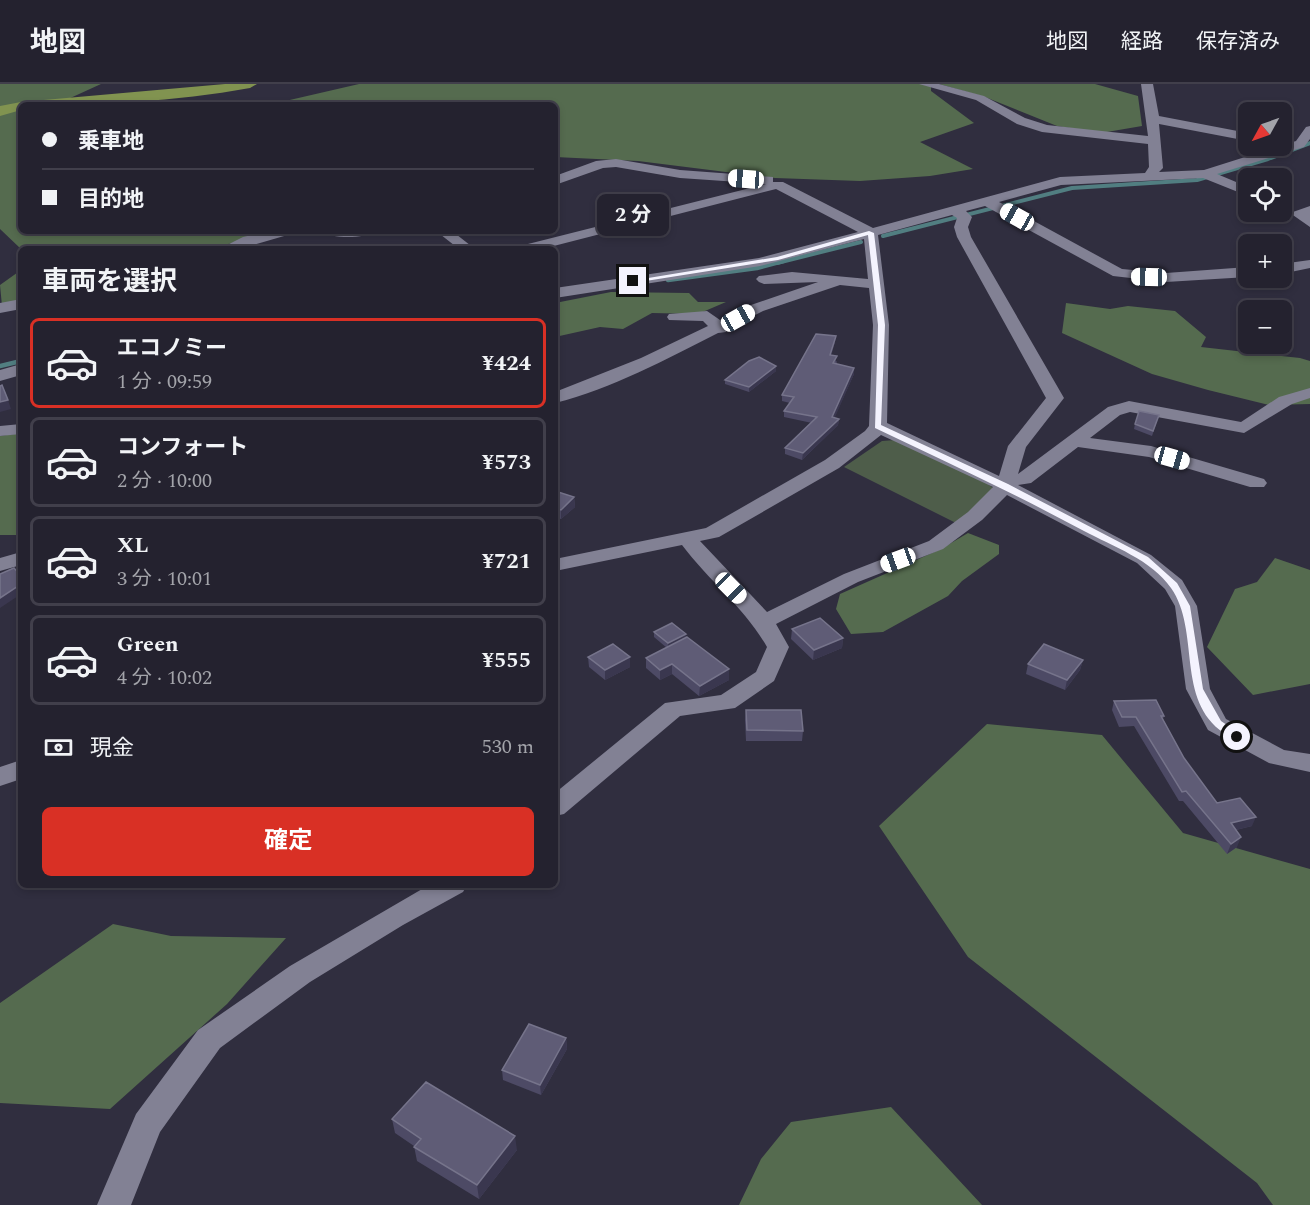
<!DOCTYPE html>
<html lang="ja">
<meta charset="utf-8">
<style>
body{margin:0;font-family:Spectral,"Noto Sans JP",serif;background:#302f3b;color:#f1f3f6;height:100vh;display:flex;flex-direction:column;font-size:22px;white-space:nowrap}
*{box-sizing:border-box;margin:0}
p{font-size:20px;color:#a3a4aa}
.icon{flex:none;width:33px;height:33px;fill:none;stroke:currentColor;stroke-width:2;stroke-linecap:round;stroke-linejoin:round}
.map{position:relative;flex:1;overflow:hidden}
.details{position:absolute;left:18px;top:162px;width:540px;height:642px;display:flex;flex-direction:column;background:#24222f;border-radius:9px;box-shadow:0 3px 9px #0003,0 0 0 2px #413f4b}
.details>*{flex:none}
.banner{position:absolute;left:18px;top:18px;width:540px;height:132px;border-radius:9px;box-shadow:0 3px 9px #0003,0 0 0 2px #413f4b;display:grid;align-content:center;height:132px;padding:0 24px;background:#24222f}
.needle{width:39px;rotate:230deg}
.controls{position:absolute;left:1238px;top:18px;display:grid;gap:12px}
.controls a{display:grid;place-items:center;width:54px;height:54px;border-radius:9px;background:#24222f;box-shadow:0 3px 9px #0003,0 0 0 2px #413f4b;font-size:30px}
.end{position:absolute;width:27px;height:27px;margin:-14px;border:8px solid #f4f3fe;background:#111;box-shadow:0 0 0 3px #111}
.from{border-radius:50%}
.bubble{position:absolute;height:42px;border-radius:9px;background:#24222f;box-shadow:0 3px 9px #0003,0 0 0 2px #413f4b;font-size:20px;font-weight:700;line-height:42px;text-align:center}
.car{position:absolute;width:18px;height:36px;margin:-18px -9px;border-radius:8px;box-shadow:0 0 4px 2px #0007;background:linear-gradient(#fff 24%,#345 0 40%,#fff 0 76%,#345 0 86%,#fff 0)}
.banner b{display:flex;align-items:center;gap:21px;height:57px;font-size:22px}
.banner b+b{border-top:2px solid #413f4b}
.banner i{width:15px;height:15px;background:#f1f3f6}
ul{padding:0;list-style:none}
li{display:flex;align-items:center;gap:18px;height:90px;margin:0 12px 9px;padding:0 12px;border:3px solid #413f4b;border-radius:9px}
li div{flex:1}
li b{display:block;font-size:22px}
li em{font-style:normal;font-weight:700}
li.on{border-color:#d93025}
li>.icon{width:54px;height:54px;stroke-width:1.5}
h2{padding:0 24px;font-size:27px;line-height:72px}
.pay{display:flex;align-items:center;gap:15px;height:66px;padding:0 24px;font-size:22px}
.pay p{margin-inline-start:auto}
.button{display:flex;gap:12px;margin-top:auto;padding:12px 24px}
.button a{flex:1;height:69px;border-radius:9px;background:#d93025;color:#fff;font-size:24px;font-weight:700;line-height:69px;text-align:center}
header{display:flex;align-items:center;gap:36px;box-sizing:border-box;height:84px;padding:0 30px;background:#24222f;border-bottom:2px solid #413f4b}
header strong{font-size:28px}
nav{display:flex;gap:33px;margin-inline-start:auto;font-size:21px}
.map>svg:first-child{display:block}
.green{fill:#4e5d4a}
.forest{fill:#556b4f}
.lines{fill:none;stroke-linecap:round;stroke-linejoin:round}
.stream-far1{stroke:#517e81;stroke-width:4}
.stream{stroke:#517e81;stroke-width:4.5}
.minor{fill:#828194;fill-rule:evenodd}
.major{fill:#819350;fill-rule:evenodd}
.wall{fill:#4d4a65}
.shaded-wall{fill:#3a374f}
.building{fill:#5f5c76;stroke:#76748b;stroke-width:1.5}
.route{fill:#f4f3fe}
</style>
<header>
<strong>地図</strong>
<nav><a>地図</a><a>経路</a><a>保存済み</a></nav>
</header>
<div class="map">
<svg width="1310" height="1121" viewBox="0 0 1310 1121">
<rect width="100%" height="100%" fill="#302e3f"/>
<path class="green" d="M895 356 981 395 993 404 986 413 956 439 844 383 882 357Z"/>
<path class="forest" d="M0 0H101L55 21H21V147H273L211 165H21L0 145Z
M359 0H931V7L974 39 920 58 973 85 930 92 860 97 775 94 638 77 555 73V21H268Z
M939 0H1095L1138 12 1142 42 1101 49 1057 42 985 13Z
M21 186V217L2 222 0 201Z
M611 208 689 209 698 218H726L698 230 652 229 623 245 600 243 555 253V219Z
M1066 219 1110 225 1128 222 1175 227 1206 253 1201 263 1300 274 1310 277V320L1269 321 1208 306 1152 290 1062 249Z
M21 349V451H0V352Z
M968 449 999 461V470L962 497 948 512 883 548 851 550 836 525 840 510 941 465Z
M1275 474 1310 486V600L1253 611 1207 563 1235 505 1257 498Z
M987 640 1102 651 1183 749 1310 785V1121H1273L1257 1099 968 873 879 742Z
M113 840 171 852 286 854 227 920 110 1025 0 1019V919Z
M891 1023 982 1121H739L761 1075 791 1038Z"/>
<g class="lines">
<path class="stream-far1" d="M883 152 1072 104 1197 96 1268 75 1310 59
M777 179 861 158"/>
<path class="stream" d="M668 196 757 184 783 177
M0 282 21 277"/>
<path class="minor" d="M919 0H939L984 12 1025 34 1047 41 1148 52 1141 0H1153L1159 32 1248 49V57L1159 40 1163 84 1159 88 1204 86 1296 57 1306 43 1310 42V55L1304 63 1217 90 1248 103V112L1203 94 1061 101 999 118 1122 185 1166 189 1248 183V193L1166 198 1113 192 985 122 966 127 972 133 968 143 971 153 1064 314 1026 363 1018 390 1108 323 1129 317 1241 338 1279 313 1310 304V314L1292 320 1244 349 1130 328 1120 331 1090 354 1151 362 1264 395 1267 399 1264 403H1250L1149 373 1078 363 1031 399 1018 401 1151 471 1182 496 1197 522 1210 605 1226 635 1284 666 1310 670V688L1269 679 1208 646 1186 605 1175 522 1165 505 1137 479 1007 411 982 436 943 465 858 498 776 540 789 563 774 597 735 624 680 632 564 730 555 732V709L665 619 721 611 756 588 767 563C745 524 709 497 682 461L555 487V475L706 444 825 376 865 347 869 342 873 241 869 204 840 201 763 227 728 245 726 248 718 249C666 275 612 305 555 319V308L641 274 708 242 703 237 669 236 667 233 669 230 707 227 720 236 751 221 818 198 764 200 759 198 756 195 759 192 792 188 868 195 864 155 760 182 555 214V204L759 174 858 148 776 105 542 165H518L520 162 766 100 680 94 616 83 603 84 555 101V92L596 77 616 75 680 86 773 93V98H783L873 144 1060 93 1145 89 1149 83 1148 60 1042 48 1017 40 976 16ZM952 131 957 134 954 143 957 153 1046 314 1008 362 999 392 887 339 889 241 878 151ZM881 351 993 403 968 428 929 457 844 490 767 528 700 457 719 453 839 384Z
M1310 122V143L1290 129Z
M268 147H293L291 150 239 165H219L243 153Z
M322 147H374C366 155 330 155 322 147Z
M436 147H452L475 165H459Z
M1310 176V184L1281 190V180Z
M21 215V225L0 229V219Z
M21 280V291L0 297V286Z
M21 340V350L0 352V342Z
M21 468V481L0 487V474Z
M21 676V695L0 702V683Z
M429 801H467L463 808 403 841 310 898 220 964 160 1048 131 1121H97L136 1030 198 946 290 882Z"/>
<path class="major" d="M225 0H257L250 4C175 18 97 21 21 21V26L0 32V22L21 18Z"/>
</g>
<path class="wall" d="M835 258 831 271 837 278 836 280 854 284V290L834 334 839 335 838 341 802 376 785 370V364L812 339 784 333V327L790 319 782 317V311Z
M776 282V287L749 308 725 300V296Z
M1159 331 1152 352 1134 345 1135 340Z
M555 407 574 413 575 423 561 435 555 433Z
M792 545 843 554 842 564 813 576 791 555Z
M654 548 686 550V554L729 596 699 612 672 590 660 596 646 584V574L667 564 654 553Z
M588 573 630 583 605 596 589 583Z
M1083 576 1080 586 1065 606 1026 590 1028 580Z
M1114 617 1164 632 1163 635 1184 674 1217 719 1252 742 1236 746 1237 763 1227 770 1183 717H1179L1134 642 1119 643 1112 626Z
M746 626 803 647 802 657H746L745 636Z
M566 954 567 965 541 1011 503 996 502 986Z
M392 1035 517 1066 479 1115 417 1077 414 1062 395 1049Z"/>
<path class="shaded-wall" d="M836 252 835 258 830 277V271Z
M776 282V287L749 308V303Z
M854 284V290L832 340V333Z
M8 316 11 325 0 328V318Z
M839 335 838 341 802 376 803 369Z
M574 413 575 423 561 435V426Z
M21 500V510L0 524V514Z
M686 550V555L668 564V559Z
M843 554 842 564 813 576 814 566Z
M630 573V583L605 596V586Z
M1083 576 1080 586 1065 606 1067 596Z
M672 580V590L660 596V586Z
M729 585V596L699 612 700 602Z
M1256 733 1252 742 1227 748 1231 739Z
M1241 753 1237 763 1227 770 1231 760Z
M566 954 567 965 541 1011 540 1001Z
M515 1052 517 1066 479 1115 477 1101Z"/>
<path class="building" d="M816 250 836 252 830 271 837 272 833 279 854 284 832 333 839 335 803 369 785 364 817 333 784 327 794 313 782 311Z
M759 273 776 282 749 303 725 296 749 277Z
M2 301 8 316 0 318V302Z
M1139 327 1159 331 1153 347 1135 340Z
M555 407 574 413 561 426 555 424Z
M14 484 21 492V500L0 514V490Z
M820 534 843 554 814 566 792 545Z
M672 539 686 550 668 559 654 548Z
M687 553 729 585 700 602 672 580 660 586 646 574Z
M613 560 630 573 605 586 588 573Z
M1044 560 1083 576 1067 596 1028 580Z
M1156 616 1164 632H1161L1184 674 1217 719 1240 714 1256 733 1231 739 1241 753 1231 760 1186 707 1182 708 1136 633H1122L1114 617Z
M746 626H801L803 647 747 646Z
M529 940 566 954 540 1001 502 986Z
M426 998 515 1052 477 1101 414 1063 421 1055 392 1035Z"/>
<path class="route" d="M869 147 874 149 885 241 881 341 1008 400 1148 473 1177 499 1190 522 1203 605 1221 637 1240 650V655C1233 657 1230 653 1224 649 1175 616 1201 547 1171 504 1152 476 1112 462 1084 447 1015 410 945 377 875 344L878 241 868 151 778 176 633 199 630 197 777 173Z"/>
</svg>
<div class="controls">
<a><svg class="needle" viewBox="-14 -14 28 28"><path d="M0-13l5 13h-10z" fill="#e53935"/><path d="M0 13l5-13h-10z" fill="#a3a4aa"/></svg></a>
<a><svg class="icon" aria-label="locate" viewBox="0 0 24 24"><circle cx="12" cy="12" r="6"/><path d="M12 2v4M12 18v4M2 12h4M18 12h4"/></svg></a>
<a>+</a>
<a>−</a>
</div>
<i class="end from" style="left:1237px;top:653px"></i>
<i class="end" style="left:633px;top:197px"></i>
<div class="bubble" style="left:597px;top:110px;width:72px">2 分</div>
<i class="car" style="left:746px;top:95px;rotate:274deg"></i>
<i class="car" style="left:1017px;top:133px;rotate:299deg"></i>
<i class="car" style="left:1149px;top:193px;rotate:271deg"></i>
<i class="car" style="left:738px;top:234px;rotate:61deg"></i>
<i class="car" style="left:1172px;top:374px;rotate:106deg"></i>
<i class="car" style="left:898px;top:476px;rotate:250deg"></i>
<i class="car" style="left:731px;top:504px;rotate:135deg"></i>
<div class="banner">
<b><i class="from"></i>乗車地</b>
<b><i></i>目的地</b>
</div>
<section class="details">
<h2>車両を選択</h2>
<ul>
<li class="on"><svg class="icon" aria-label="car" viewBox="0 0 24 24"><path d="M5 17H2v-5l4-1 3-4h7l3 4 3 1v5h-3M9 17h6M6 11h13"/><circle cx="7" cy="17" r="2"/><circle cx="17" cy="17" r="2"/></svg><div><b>エコノミー</b><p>1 分 · 09:59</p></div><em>¥424</em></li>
<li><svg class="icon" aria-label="car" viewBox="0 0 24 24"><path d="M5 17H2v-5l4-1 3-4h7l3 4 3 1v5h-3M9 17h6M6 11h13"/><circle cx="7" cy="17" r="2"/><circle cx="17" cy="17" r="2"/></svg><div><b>コンフォート</b><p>2 分 · 10:00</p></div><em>¥573</em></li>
<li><svg class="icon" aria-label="car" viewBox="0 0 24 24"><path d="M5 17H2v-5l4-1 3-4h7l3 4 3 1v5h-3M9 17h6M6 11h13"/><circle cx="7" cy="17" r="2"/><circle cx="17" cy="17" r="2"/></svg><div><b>XL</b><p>3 分 · 10:01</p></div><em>¥721</em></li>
<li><svg class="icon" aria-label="car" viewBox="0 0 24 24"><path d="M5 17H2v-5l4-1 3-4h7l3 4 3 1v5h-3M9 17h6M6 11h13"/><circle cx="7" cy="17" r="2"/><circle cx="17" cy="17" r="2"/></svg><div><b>Green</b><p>4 分 · 10:02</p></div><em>¥555</em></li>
</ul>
<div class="pay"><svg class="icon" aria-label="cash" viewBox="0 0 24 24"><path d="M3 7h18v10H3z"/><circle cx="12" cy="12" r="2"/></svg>現金<p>530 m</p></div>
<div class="button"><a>確定</a></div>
</section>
</div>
